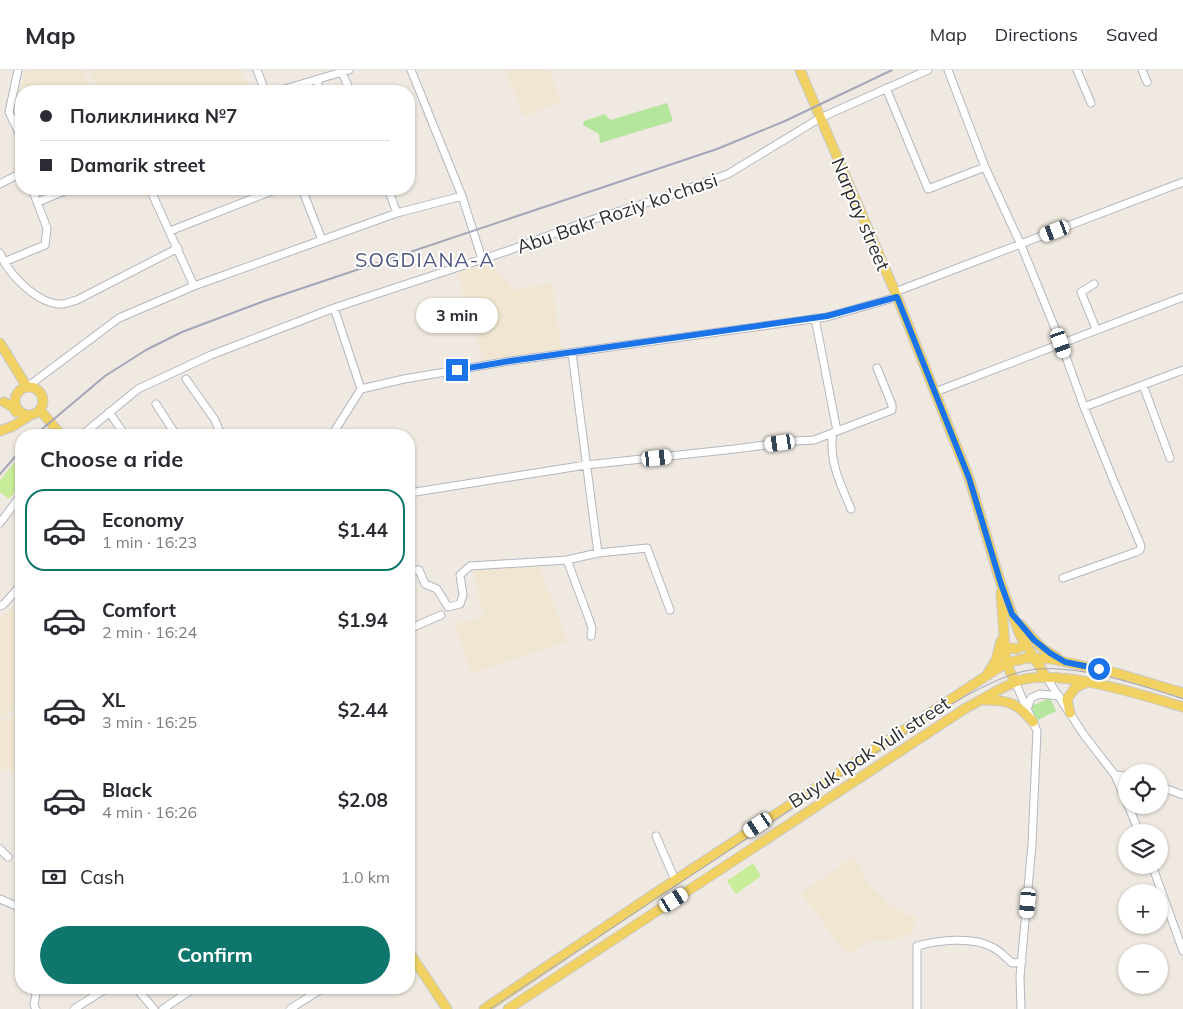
<!DOCTYPE html>
<meta charset="utf-8">
<style>
body{margin:0;font-family:Mulish,sans-serif;background:#f2f2f3;color:#2b2b33;height:100vh;display:flex;flex-direction:column;font-size:19px;white-space:nowrap}
*{box-sizing:border-box;margin:0}
p{font-size:16px;color:#7c7c81}
.icon{flex:none;width:28px;height:28px;fill:none;stroke:currentColor;stroke-width:2;stroke-linecap:round;stroke-linejoin:round}
.map{position:relative;flex:1;overflow:hidden}
.details{position:absolute;left:15px;top:359px;width:400px;height:565px;display:flex;flex-direction:column;background:#fff;border-radius:20px;box-shadow:0 1px 4px #0004}
.details>*{flex:none}
.hud{position:absolute;left:15px;top:15px;width:400px;height:110px;border-radius:20px;box-shadow:0 1px 4px #0004;display:grid;align-content:center;height:110px;padding:0 25px;background:#fff}
.controls{position:absolute;left:1118px;top:694px;display:grid;gap:10px}
.controls a{display:grid;place-items:center;width:50px;height:50px;border-radius:50%;background:#fff;box-shadow:0 1px 4px #0004;font-size:25px}
.end{position:absolute;width:22px;height:22px;margin:-11px;border:6px solid #1a73e8;background:#fff;box-shadow:0 0 0 2px #fff}
.from{border-radius:50%}
.bubble{position:absolute;height:35px;border-radius:18px;background:#fff;box-shadow:0 1px 4px #0004;font-size:16px;font-weight:700;line-height:35px;text-align:center}
.car{position:absolute;width:15px;height:30px;margin:-15px -8px;border-radius:6px;box-shadow:0 0 4px 1px #0007;background:linear-gradient(#fff 24%,#345 0 40%,#fff 0 76%,#345 0 86%,#fff 0)}
.hud b{display:flex;align-items:center;gap:18px;height:48px;font-size:19px}
.hud b+b{border-top:1px solid #e1e1e2}
.hud i{width:12px;height:12px;background:#2b2b33}
ul{padding:0;list-style:none}
li{display:flex;align-items:center;gap:15px;height:82px;margin:0 10px 8px;padding:0 15px;border:2px solid transparent;border-radius:20px}
li div{flex:1}
li b{display:block;font-size:19px}
li em{font-style:normal;font-weight:700}
li.selected{border-color:#0f766e}
li>.icon{width:45px;height:45px;stroke-width:1.5}
h2{padding:0 25px;font-size:22px;line-height:60px}
.pay{display:flex;align-items:center;gap:12px;height:55px;padding:0 25px;font-size:19px}
.pay p{margin-inline-start:auto}
.action{display:flex;gap:10px;margin-top:auto;padding:10px 25px}
.action a{flex:1;height:58px;border-radius:30px;background:#0f766e;color:#fff;font-size:20px;font-weight:700;line-height:58px;text-align:center}
header{display:flex;align-items:center;gap:30px;box-sizing:border-box;height:70px;padding:0 25px;background:#fff;border-bottom:1px solid #e1e1e2}
header strong{font-size:24px}
nav{display:flex;gap:28px;margin-inline-start:auto;font-size:18px}
.map>svg:first-child{display:block}
.education{fill:#f0e6d1}
.green{fill:#b6e59e}
.pitch{fill:#c9ec9a}
.lines{fill:none;stroke-linecap:round;stroke-linejoin:round}
.minor-casing{stroke:#b4b7c1;stroke-width:9}
.major-casing{stroke:#c9c9c9;stroke-width:11}
.minor{stroke:#fff;stroke-width:7}
.major{stroke:#f2d163;stroke-width:9}
.tram{stroke:#a3a6b8;stroke-width:1}
.rail{stroke:#a3a6b8;stroke-width:2}
.route{stroke:#1a73e8;stroke-width:6}
.labels{text-anchor:middle;stroke-width:4;stroke-linejoin:round;paint-order:stroke}
.street-label{font-size:19px;fill:#2e2e2e;stroke:#fff}
.neighbourhood-label{font-size:20px;letter-spacing:1px;fill:#4d5680;stroke:#fff}
</style>
<header>
<strong>Map</strong>
<nav><a>Map</a><a>Directions</a><a>Saved</a></nav>
</header>
<div class="map">
<svg width="1183" height="939" viewBox="0 0 1183 939">
<rect width="100%" height="100%" fill="#efe9e1"/>
<path class="education" d="M26 0H83L93 21H21V52L15 38Z
M89 0H241L250 21H99Z
M505 0H549L562 31 524 47Z
M490 192 515 220 552 213 562 279 483 290 457 203Z
M538 492 567 571 476 602 470 600 454 554 484 547 473 501Z
M15 537 21 547V635L0 649V547Z
M21 639V716L10 700 0 699V653Z
M854 786 869 815 891 836 916 848 911 864 889 871H869L847 885 801 823Z"/>
<path class="green" d="M667 33 673 51 600 73 599 64 583 55 584 51 605 44 610 50Z
M1050 628 1056 641 1036 651 1031 636Z"/>
<path class="pitch" d="M19 387 21 389V415L9 429 0 422V410Z
M753 793 761 806 736 824 727 811Z"/>
<g class="lines">
<g class="minor-casing">
<path id="minor" d="M18 0 9 42 21 67
M257 0 265 21
M341 0 350 21
M411 0 462 126 482 189
M948 0 985 97 1021 175 1061 273 1084 337 1113 409 1141 476 1140 480 1136 482 1063 508
M1077 0 1091 33
M1142 0 1147 12
M316 10 321 21
M886 18 928 119 985 97
M278 21 349 0
M0 114 21 103
M150 119 194 216
M302 119 322 170
M388 119 397 143
M38 132 69 119
M170 161 277 119
M0 183C8 204 38 235 62 234 66 234 72 231 77 230L178 178
M4 192 45 175 47 158 32 119
M1094 214 1081 222 1096 259
M895 222 1183 112
M334 238 361 319
M815 248 837 361
M572 283 598 483
M186 309 215 350 221 365
M1143 315 1170 388
M27 317 119 248 194 216 397 143 462 126
M935 322 1183 227
M156 334 176 365
M1084 337 1183 300
M109 342 125 365
M833 363C828 390 841 415 851 439
M82 365 138 319 211 285 334 238 510 180 591 150 665 127 728 104 820 48 928 0
M332 365 361 319 404 309 510 291 827 247 897 227
M409 423 586 395 735 379 795 371 814 370 892 340V335L877 298
M0 453 21 425
M567 490 589 549 592 558 591 566
M409 500H419L425 514 437 519 448 537 460 534 463 525 460 505 470 496 567 490 598 483 647 478 670 540
M0 536 4 534 21 515
M409 559 441 545
M1046 607 1084 665 1115 705 1126 731
M1015 612 1037 661 1032 774 1020 907 1021 939
M1027 639 1031 628 1040 624 1059 626
M1115 705 1126 706
M1159 716 1183 725
M1128 735 1139 762
M656 766 675 810
M0 779 8 787
M1152 795 1183 881
M0 829 21 838
M136 918 154 939
M36 939 34 935 37 918
M74 939 107 918
M163 939 194 918
M290 939 323 918
M917 939V876C939 870 973 866 994 878 1001 882 1006 888 1012 893L1022 892"/>
</g>
<g class="major-casing">
<path id="major" d="M800 0 895 222 969 408 1001 514 1020 565 1046 607
M0 273 27 317
M15 331a14 14 0 1 1 28 0a14 14 0 1 1-28 0Z
M4 332 14 338 16 342
M40 340 61 365
M0 361 13 356 29 346
M1001 523 1006 593 1015 612
M1020 554 1042 578 1058 588
M1004 577 1017 579 1026 574
M988 603 996 590 1001 571
M984 630C1009 630 1017 633 1033 652
M1070 643 1067 629 1075 618 1085 613
M409 882 447 939
M484 939 654 824 1006 593 1027 588 1052 589 1116 603 1183 623
M508 939 966 638C984 629 1002 616 1021 610 1062 599 1142 625 1183 637"/>
</g>
<use href="#minor" class="minor"/>
<use href="#major" class="major"/>
<path class="tram" d="M490 939 922 652C949 635 995 607 1025 601 1068 591 1142 615 1183 629"/>
<path class="rail" d="M35 365 105 306 146 280 182 262 267 230 717 79 785 51 892 0
M0 404 21 380"/>
</g>
<g class="lines">
<path class="route" d="M457 300 510 291 827 246 897 227 969 408 1001 514 1012 544 1034 570 1050 583 1065 592 1099 599"/>
</g>
<g class="labels">
<g class="street-label">
<text transform="translate(617 143) rotate(-19)" y="7">Abu Bakr Roziy ko'chasi</text>
<text transform="translate(861 144) rotate(67)" y="7">Narpay street</text>
<text transform="translate(869 682) rotate(-33)" y="7">Buyuk Ipak Yuli street</text>
</g>
<g class="neighbourhood-label">
<text x="425" y="197">SOGDIANA-А</text>
</g>
</g>
</svg>
<div class="controls">
<a><svg class="icon" aria-label="locate" viewBox="0 0 24 24"><circle cx="12" cy="12" r="6"/><path d="M12 2v4M12 18v4M2 12h4M18 12h4"/></svg></a>
<a><svg class="icon" aria-label="layers" viewBox="0 0 24 24"><path d="M12 4l9 5-9 5-9-5zM3 14l9 5 9-5"/></svg></a>
<a>+</a>
<a>−</a>
</div>
<i class="end from" style="left:1099px;top:599px"></i>
<i class="end" style="left:457px;top:300px"></i>
<div class="bubble" style="left:416px;top:228px;width:82px">3 min</div>
<i class="car" style="left:1055px;top:161px;rotate:249deg"></i>
<i class="car" style="left:1061px;top:273px;rotate:161deg"></i>
<i class="car" style="left:780px;top:373px;rotate:262deg"></i>
<i class="car" style="left:657px;top:388px;rotate:84deg"></i>
<i class="car" style="left:758px;top:755px;rotate:236deg"></i>
<i class="car" style="left:674px;top:830px;rotate:57deg"></i>
<i class="car" style="left:1028px;top:833px;rotate:185deg"></i>
<div class="hud">
<b><i class="from"></i>Поликлиника №7</b>
<b><i></i>Damarik street</b>
</div>
<section class="details">
<h2>Choose a ride</h2>
<ul>
<li class="selected"><svg class="icon" aria-label="car" viewBox="0 0 24 24"><path d="M5 17H2v-5l4-1 3-4h7l3 4 3 1v5h-3M9 17h6M6 11h13"/><circle cx="7" cy="17" r="2"/><circle cx="17" cy="17" r="2"/></svg><div><b>Economy</b><p>1 min · 16:23</p></div><em>$1.44</em></li>
<li><svg class="icon" aria-label="car" viewBox="0 0 24 24"><path d="M5 17H2v-5l4-1 3-4h7l3 4 3 1v5h-3M9 17h6M6 11h13"/><circle cx="7" cy="17" r="2"/><circle cx="17" cy="17" r="2"/></svg><div><b>Comfort</b><p>2 min · 16:24</p></div><em>$1.94</em></li>
<li><svg class="icon" aria-label="car" viewBox="0 0 24 24"><path d="M5 17H2v-5l4-1 3-4h7l3 4 3 1v5h-3M9 17h6M6 11h13"/><circle cx="7" cy="17" r="2"/><circle cx="17" cy="17" r="2"/></svg><div><b>XL</b><p>3 min · 16:25</p></div><em>$2.44</em></li>
<li><svg class="icon" aria-label="car" viewBox="0 0 24 24"><path d="M5 17H2v-5l4-1 3-4h7l3 4 3 1v5h-3M9 17h6M6 11h13"/><circle cx="7" cy="17" r="2"/><circle cx="17" cy="17" r="2"/></svg><div><b>Black</b><p>4 min · 16:26</p></div><em>$2.08</em></li>
</ul>
<div class="pay"><svg class="icon" aria-label="cash" viewBox="0 0 24 24"><path d="M3 7h18v10H3z"/><circle cx="12" cy="12" r="2"/></svg>Cash<p>1.0 km</p></div>
<div class="action"><a>Confirm</a></div>
</section>
</div>
